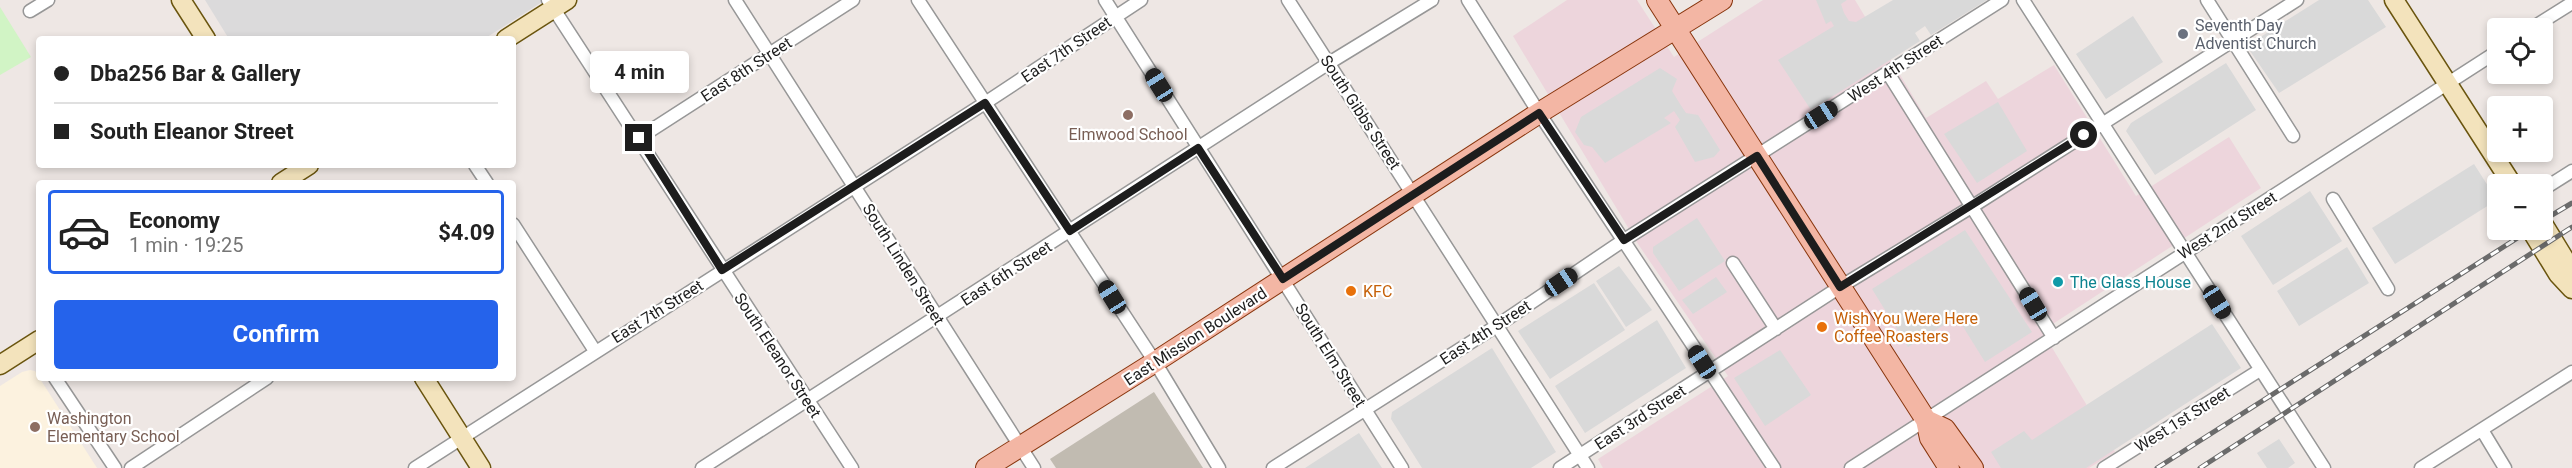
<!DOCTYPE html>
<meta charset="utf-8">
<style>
body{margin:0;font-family:Roboto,sans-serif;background:#f6f6f6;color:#222;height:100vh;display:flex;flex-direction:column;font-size:22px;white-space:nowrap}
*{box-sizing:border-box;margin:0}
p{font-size:20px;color:#767676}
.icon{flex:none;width:33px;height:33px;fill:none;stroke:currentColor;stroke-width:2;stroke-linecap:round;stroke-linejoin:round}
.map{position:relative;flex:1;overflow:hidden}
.side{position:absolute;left:36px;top:180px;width:480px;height:201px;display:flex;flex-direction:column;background:#fff;border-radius:6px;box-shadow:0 3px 9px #0003}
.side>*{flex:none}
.top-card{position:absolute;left:36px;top:36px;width:480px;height:132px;border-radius:6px;box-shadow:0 3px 9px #0003;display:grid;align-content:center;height:132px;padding:0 18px;background:#fff}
.tools{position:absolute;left:2487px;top:18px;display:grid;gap:12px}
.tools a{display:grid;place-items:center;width:66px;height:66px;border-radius:6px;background:#fff;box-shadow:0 3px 9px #0003;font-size:30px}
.end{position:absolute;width:27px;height:27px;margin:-14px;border:8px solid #1d1d1d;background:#fff;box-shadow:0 0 0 3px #fff}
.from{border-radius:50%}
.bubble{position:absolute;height:42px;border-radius:6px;background:#fff;box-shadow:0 3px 9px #0003;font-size:20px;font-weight:700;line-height:42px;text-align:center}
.car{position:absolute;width:18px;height:36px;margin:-18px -9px;border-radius:8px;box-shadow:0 0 4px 2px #0007;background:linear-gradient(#222 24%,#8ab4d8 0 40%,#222 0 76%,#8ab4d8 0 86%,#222 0)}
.top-card b{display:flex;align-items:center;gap:21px;height:57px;font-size:22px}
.top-card b+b{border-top:2px solid #e0e0e0}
.top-card i{width:15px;height:15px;background:#222}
ul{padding:10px 0 0;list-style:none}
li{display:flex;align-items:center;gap:18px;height:84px;margin:0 12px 9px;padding:0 6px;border:3px solid transparent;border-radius:6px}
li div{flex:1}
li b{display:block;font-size:22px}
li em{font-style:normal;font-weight:700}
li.active{border-color:#2563eb}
li>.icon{width:54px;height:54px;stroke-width:1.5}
.button{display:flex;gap:12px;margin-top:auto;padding:12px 18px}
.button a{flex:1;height:69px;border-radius:6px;background:#2563eb;color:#fff;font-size:24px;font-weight:700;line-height:69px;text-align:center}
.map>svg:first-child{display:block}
.residential{fill:#dbdadb}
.commercial{fill:#edd5dc}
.education{fill:#fcf2df}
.construction{fill:#c1bbb1}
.park{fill:#d1f4c5}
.parking{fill:#d9d9d9}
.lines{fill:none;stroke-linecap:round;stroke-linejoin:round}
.street-casing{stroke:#979797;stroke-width:15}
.secondary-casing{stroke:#6a550f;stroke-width:21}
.primary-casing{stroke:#89360e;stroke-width:22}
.street{stroke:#fff;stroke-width:12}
.secondary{stroke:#f3e3bc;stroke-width:18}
.primary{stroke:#f3b6a4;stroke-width:20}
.rail-casing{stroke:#6b6b6b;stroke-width:5}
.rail{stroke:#fff;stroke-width:3;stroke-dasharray:9;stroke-linecap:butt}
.route{stroke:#1d1d1d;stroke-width:8}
.worship-dot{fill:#6b7280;stroke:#fff;stroke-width:2}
.education-dot{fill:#8d6e63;stroke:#fff;stroke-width:2}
.culture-dot{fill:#0f9aa8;stroke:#fff;stroke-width:2}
.food-dot{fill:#e8710a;stroke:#fff;stroke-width:2}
.labels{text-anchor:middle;stroke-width:4.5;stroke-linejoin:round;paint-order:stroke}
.worship-label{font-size:16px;fill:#5b616d;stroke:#fff;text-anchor:start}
.street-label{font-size:16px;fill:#1d1d1d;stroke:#fff}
.education-label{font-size:16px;fill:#785e54;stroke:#fff}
.culture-label{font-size:16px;fill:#0d838f;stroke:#fff;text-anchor:start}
.food-label{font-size:16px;fill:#c56008;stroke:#fff;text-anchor:start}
</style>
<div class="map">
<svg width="2572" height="468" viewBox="0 0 2572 468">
<rect width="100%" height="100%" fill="#eee7e4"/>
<path class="residential" d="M205 0H545L484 39H229Z"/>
<path class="commercial" d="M1567 0H1637L1674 57 1763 0H1855L1926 118 1986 81 1998 99 2054 65 2136 196 2229 137 2261 188 2042 331 2115 452 2089 468H1603L1598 459 1728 376 1638 244 1513 36Z"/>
<path class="education" d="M30 370 35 371 97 468H0V386L22 372Z"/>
<path class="construction" d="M1154 392 1203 468H1056L1050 459Z"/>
<path class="park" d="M0 7 31 57 0 75Z"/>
<path class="parking" d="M1816 0H1847L1841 4 1844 13 1849 21 1856 22 1893 0H1987L1931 35 1925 26 1915 33 1920 41 1811 110 1778 60 1834 26 1831 21 1826 24Z
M2319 0H2368L2386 27 2279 93 2250 51 2251 43Z
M2133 16 2163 62 2106 99 2076 54Z
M2226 63 2256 110 2155 175 2126 131 2131 123Z
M1660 68 1677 79 1672 91 1680 104 1686 113 1698 115 1720 150 1714 157 1695 162 1675 127 1680 120 1674 111 1664 118 1671 123 1605 163 1592 147 1584 145 1575 132 1581 117Z
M1998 102 2027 151 1977 183 1944 134Z
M2474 164 2497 200 2395 264 2372 228Z
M2310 191 2342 241 2273 285 2241 236Z
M1697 218 1725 261 1679 291 1653 253V247Z
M1965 230 2032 332 1985 362 1957 317 1908 347 1872 289Z
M2347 247 2369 283 2299 326 2277 291Z
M1619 266 1652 310 1626 327 1596 281Z
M1716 277 1727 292 1693 314 1682 300Z
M1594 283 1625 330 1550 379 1518 331Z
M1657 320 1686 368 1585 433 1555 386Z
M2212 324 2241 368 2086 468H2001L1991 452 2024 431 2032 440Z
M1492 348 1556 452 1531 468H1422L1391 419 1392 412Z
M1780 350 1811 395 1765 426 1734 378Z
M1359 433 1382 468H1305Z
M2279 439 2295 463 2288 468H2267L2257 453Z"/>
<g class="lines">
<g class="street-casing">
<path id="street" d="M548 0 852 468
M735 0 1034 468
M918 0 1155 362 1219 468
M1105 0 1402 468
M1288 0 1588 468
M1468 0 1539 113 1774 468
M2023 0 2324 468
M2207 0 2293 136
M30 11 48 0
M2532 28 2572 3
M1888 73 2054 338
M639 138 853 0
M475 165 487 183
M2542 190 2572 171
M2333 199 2388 289
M513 224 595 351
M1733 263 1776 329
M55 378 115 468
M2482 430 2505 468
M131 468 267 378
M415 468 985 103 1141 0
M702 468 1329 63 1432 0
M1273 468 1498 325 1624 240 2002 0
M1560 468 1840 287 1973 206 2297 0
M1851 468 2498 51
M2104 468 2260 370
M2421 468 2572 372"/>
</g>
<g class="secondary-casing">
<path id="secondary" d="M181 0 206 39
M2394 0 2512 184
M506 39 567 0
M281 183 309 165
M2542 222 2572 271
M2531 230 2558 274 2572 289
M0 365 39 340
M424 378 481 468"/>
</g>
<g class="primary-casing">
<path id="primary" d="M1657 0 1926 420 1945 429 1973 468
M1926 420 1930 438 1949 468
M986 468 1155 362 1539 113 1722 0"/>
</g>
<use href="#street" class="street"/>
<use href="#secondary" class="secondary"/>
<use href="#primary" class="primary"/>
<g class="rail-casing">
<path id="rail" d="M2542 221 2572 203
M2157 468 2530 230
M2200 468 2572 227"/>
</g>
<use href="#rail" class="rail"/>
</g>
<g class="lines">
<path class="route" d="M639 138 722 270 985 103 1070 231 1198 148 1283 279 1539 113 1624 240 1757 156 1840 287 2084 135"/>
</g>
<circle class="worship-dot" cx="2183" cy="34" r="6"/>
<g class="education-dot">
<circle cx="1128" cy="115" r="6"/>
<circle cx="35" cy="427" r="6"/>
</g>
<circle class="culture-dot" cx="2058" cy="282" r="6"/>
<g class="food-dot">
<circle cx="1351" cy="291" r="6"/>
<circle cx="1822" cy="327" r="6"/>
</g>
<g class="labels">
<g class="worship-label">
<text x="2195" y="31">Seventh Day<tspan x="2195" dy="18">Adventist Church</tspan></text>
</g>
<g class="street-label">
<text transform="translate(1066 49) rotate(-34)" y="6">East 7th Street</text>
<text transform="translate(1895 68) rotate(-33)" y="6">West 4th Street</text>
<text transform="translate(746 69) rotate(-33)" y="6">East 8th Street</text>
<text transform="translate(1361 112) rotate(57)" y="6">South Gibbs Street</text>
<text transform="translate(2227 225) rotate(-32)" y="6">West 2nd Street</text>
<text transform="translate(904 264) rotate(58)" y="6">South Linden Street</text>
<text transform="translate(1006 273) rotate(-33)" y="6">East 6th Street</text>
<text transform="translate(657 311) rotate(-32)" y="6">East 7th Street</text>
<text transform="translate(1485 332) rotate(-33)" y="6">East 4th Street</text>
<text transform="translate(1195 336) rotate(-33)" y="6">East Mission Boulevard</text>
<text transform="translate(778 355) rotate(57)" y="6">South Eleanor Street</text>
<text transform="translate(1331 355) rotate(58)" y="6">South Elm Street</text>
<text transform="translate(1640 417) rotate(-33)" y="6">East 3rd Street</text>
<text transform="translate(2182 419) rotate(-32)" y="6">West 1st Street</text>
</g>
<g class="education-label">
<text x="1128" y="140">Elmwood School</text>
<text x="47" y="424" text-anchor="start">Washington<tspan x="47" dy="18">Elementary School</tspan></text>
</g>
<g class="culture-label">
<text x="2070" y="288">The Glass House</text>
</g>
<g class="food-label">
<text x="1363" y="297">KFC</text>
<text x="1834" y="324">Wish You Were Here<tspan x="1834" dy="18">Coffee Roasters</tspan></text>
</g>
</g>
</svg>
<div class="tools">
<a><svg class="icon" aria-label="locate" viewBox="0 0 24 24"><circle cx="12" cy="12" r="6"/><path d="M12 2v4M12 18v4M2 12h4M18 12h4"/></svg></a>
<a>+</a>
<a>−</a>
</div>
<i class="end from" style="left:2084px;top:135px"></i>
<i class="end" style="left:639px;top:138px"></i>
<div class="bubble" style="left:590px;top:51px;width:99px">4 min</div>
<i class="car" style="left:1159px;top:85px;rotate:328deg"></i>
<i class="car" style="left:1821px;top:115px;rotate:58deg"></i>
<i class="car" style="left:1561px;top:282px;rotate:56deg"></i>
<i class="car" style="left:1112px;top:297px;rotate:328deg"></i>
<i class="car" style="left:2217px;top:302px;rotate:148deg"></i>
<i class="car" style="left:2033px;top:304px;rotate:329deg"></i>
<i class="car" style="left:1702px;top:362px;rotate:327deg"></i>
<div class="top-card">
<b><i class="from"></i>Dba256 Bar &amp; Gallery</b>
<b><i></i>South Eleanor Street</b>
</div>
<section class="side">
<ul>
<li class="active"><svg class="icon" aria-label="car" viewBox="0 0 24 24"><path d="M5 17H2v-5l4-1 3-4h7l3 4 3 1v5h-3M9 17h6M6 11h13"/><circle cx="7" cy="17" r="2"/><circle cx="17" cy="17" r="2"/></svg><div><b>Economy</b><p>1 min · 19:25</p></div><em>$4.09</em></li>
</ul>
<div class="button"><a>Confirm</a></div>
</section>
</div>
